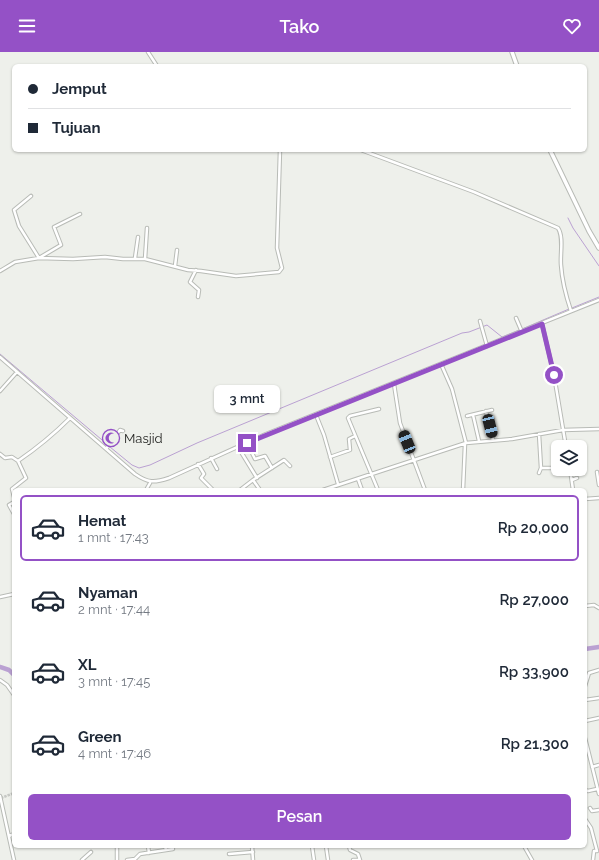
<!DOCTYPE html>
<html lang="id">
<meta charset="utf-8">
<style>
body{margin:0;font-family:Raleway,sans-serif;background:#f2f2f3;color:#1f2937;height:100vh;display:flex;flex-direction:column;font-size:15px;white-space:nowrap}
*{box-sizing:border-box;margin:0}
p{font-size:13px;color:#747a83}
.icon{flex:none;width:22px;height:22px;fill:none;stroke:currentColor;stroke-width:2;stroke-linecap:round;stroke-linejoin:round}
.map{position:relative;flex:1;overflow:hidden}
.sheet{position:absolute;left:12px;top:436px;width:575px;height:360px;display:flex;flex-direction:column;background:#fff;border-radius:6px;box-shadow:0 1px 3px #0004}
.sheet>*{flex:none}
.guide{position:absolute;left:12px;top:12px;width:575px;height:88px;border-radius:6px;box-shadow:0 1px 3px #0004;display:grid;align-content:center;height:88px;padding:0 16px;background:#fff}
.fabs{position:absolute;left:551px;top:388px;display:grid;gap:8px}
.fabs a{display:grid;place-items:center;width:36px;height:36px;border-radius:6px;background:#fff;box-shadow:0 1px 3px #0004;font-size:20px}
.end{position:absolute;width:18px;height:18px;margin:-9px;border:5px solid #9451c6;background:#fff;box-shadow:0 0 0 2px #fff}
.from{border-radius:50%}
.bubble{position:absolute;height:28px;border-radius:6px;background:#fff;box-shadow:0 1px 3px #0004;font-size:13px;font-weight:600;line-height:28px;text-align:center}
.car{position:absolute;width:12px;height:24px;margin:-12px -6px;border-radius:5px;box-shadow:0 0 3px 1px #0007;background:linear-gradient(#222 24%,#8ab4d8 0 40%,#222 0 76%,#8ab4d8 0 86%,#222 0)}
.guide b{display:flex;align-items:center;gap:14px;height:38px;font-size:15px}
.guide b+b{border-top:1px solid #e0e1e3}
.guide i{width:10px;height:10px;background:#1f2937}
ul{padding:7px 0 0;list-style:none}
li{display:flex;align-items:center;gap:12px;height:66px;margin:0 8px 6px;padding:0 8px;border:2px solid transparent;border-radius:6px}
li div{flex:1}
li b{display:block;font-size:15px}
li em{font-style:normal;font-weight:600}
li.selected{border-color:#9451c6}
li>.icon{width:36px;height:36px;stroke-width:1.5}
.primary-button{display:flex;gap:8px;margin-top:auto;padding:8px 16px}
.primary-button a{flex:1;height:46px;border-radius:6px;background:#9451c6;color:#fff;font-size:16px;font-weight:600;line-height:46px;text-align:center}
header{display:flex;justify-content:space-between;align-items:center;height:52px;padding:0 16px;background:#9451c6;color:#fff;font-size:18px;font-weight:600}
.map>svg:first-child{display:block}
.lines{fill:none;stroke-linecap:round;stroke-linejoin:round}
.stream{stroke:#baa1d2;stroke-width:1}
.river{stroke:#baa1d2;stroke-width:4.5}
.minor-tunnel{stroke:#c6c8c4;stroke-width:2.5;stroke-dasharray:2.5 1;stroke-linecap:butt}
.minor-casing{stroke:#b8bbb6;stroke-width:4.5}
.highway-casing{stroke:#b8bbb6;stroke-width:5.5}
.minor{stroke:#fff;stroke-width:2.5}
.highway{stroke:#fff;stroke-width:3.5}
.route{stroke:#9451c6;stroke-width:5}
.labels{text-anchor:middle;stroke-width:3.5;stroke-linejoin:round;paint-order:stroke}
.poi-label{font-size:13px;fill:#272826;stroke:#eef0eb;text-anchor:start}
</style>
<header><svg class="icon" aria-label="menu" viewBox="0 0 24 24"><path d="M4 6h16M4 12h16M4 18h16"/></svg>Tako<svg class="icon" aria-label="heart" viewBox="0 0 24 24"><path d="M12 20l-8-8c-3-5 5-10 8-4 3-6 11-1 8 4z"/></svg></header>
<div class="map">
<svg width="599" height="808" viewBox="0 0 599 808">
<rect width="100%" height="100%" fill="#eef0eb"/>
<g class="lines">
<path class="stream" d="M568 166 573 176 599 214
M572 256 599 245
M522 277 569 257
M0 302 108 393
M110 395 132 413 139 416 150 413 197 391 462 281 469 280 487 273 502 285 519 278"/>
<path class="river" d="M585 597 599 595
M0 615 9 618 14 623"/>
<path class="minor-tunnel" d="M1 746 14 741"/>
<g class="minor-casing">
<path id="minor" d="M148 0 157 14
M361 98 474 140 558 176C564 185 560 202 561 213 562 229 566 244 571 259
M31 144 14 158 19 174 39 206 61 193 54 175 80 162
M135 206 138 185
M145 207 147 176
M175 214 177 198
M196 218 190 230 199 238 198 245
M0 219 15 210 39 206 73 207 105 205 123 207H145L188 218 201 219 236 224 279 220 282 216 277 196 280 98
M516 266 522 280
M480 269 487 294
M542 272 554 323 566 395
M0 305 135 422C148 431 154 431 169 426L266 382 599 248
M441 312 452 337 466 391
M394 332 400 371 425 438
M0 339 17 320
M486 359 493 388
M316 363 324 383 338 432
M473 363 479 389
M467 364 492 358
M539 382 541 416
M247 391 255 407 265 404 272 416
M238 395 257 426
M106 397 120 378 123 379
M0 402 5 406 12 405 18 409C37 396 54 382 70 366
M330 405 350 398 349 387 355 384
M211 406 217 417
M198 412 204 422 201 426 213 438
M570 417 573 438
M597 420 599 433
M539 421 541 416H558
M358 427 362 438
M572 428 577 426
M146 438 150 431
M240 438 253 428
M260 438 253 428 284 408 290 414
M323 438 466 391 512 387 563 378 599 377
M378 438 348 366 350 364 379 357
M463 438 465 392
M14 445 12 437 26 426 18 409
M585 447 599 446
M14 450 9 453 14 462
M0 545 14 542
M585 554 594 553 599 556
M0 628 7 633 14 643
M585 634 589 621 599 618
M585 648 599 646
M585 669 599 666
M585 686 599 742
M592 715 599 713
M585 738 588 739 597 737
M0 744 14 808
M590 756 592 759 599 758
M585 767 591 776 597 799H594L593 808
M9 784 14 782
M148 794 149 801
M165 794 166 798
M252 794 253 808
M312 794 314 808
M326 794 328 808
M349 794 350 798 358 802 360 808
M524 794 532 808
M229 802 253 800
M82 808 91 800
M117 808V794
M127 808 135 807 140 802 173 797
M353 808H358"/>
</g>
<g class="highway-casing">
<path id="highway" d="M512 0 517 14
M550 98 589 179 599 196"/>
</g>
<use href="#minor" class="minor"/>
<use href="#highway" class="highway"/>
</g>
<g class="lines">
<path class="route" d="M247 391 542 272 554 323"/>
</g>
<defs>
<g id="mosque-ring" transform="scale(0.9)"><circle r="9.5" fill="#eef0eb" stroke="#9451c6" stroke-width="1.5"/><path d="M3.5-4.9A6 6 0 1 0 3.5 4.9A5 5 0 1 1 3.5-4.9Z" fill="#9451c6"/></g>
</defs>
<g fill-rule="evenodd">
<use href="#mosque-ring" x="111" y="386"/>
</g>
<g class="labels">
<g class="poi-label">
<text x="124" y="391">Masjid</text>
</g>
</g>
</svg>
<div class="fabs">
<a><svg class="icon" aria-label="layers" viewBox="0 0 24 24"><path d="M12 4l9 5-9 5-9-5zM3 14l9 5 9-5"/></svg></a>
</div>
<i class="end from" style="left:554px;top:323px"></i>
<i class="end" style="left:247px;top:391px"></i>
<div class="bubble" style="left:214px;top:333px;width:66px">3 mnt</div>
<i class="car" style="left:490px;top:374px;rotate:166deg"></i>
<i class="car" style="left:407px;top:390px;rotate:338deg"></i>
<div class="guide">
<b><i class="from"></i>Jemput</b>
<b><i></i>Tujuan</b>
</div>
<section class="sheet">
<ul>
<li class="selected"><svg class="icon" aria-label="car" viewBox="0 0 24 24"><path d="M5 17H2v-5l4-1 3-4h7l3 4 3 1v5h-3M9 17h6M6 11h13"/><circle cx="7" cy="17" r="2"/><circle cx="17" cy="17" r="2"/></svg><div><b>Hemat</b><p>1 mnt · 17:43</p></div><em>Rp 20,000</em></li>
<li><svg class="icon" aria-label="car" viewBox="0 0 24 24"><path d="M5 17H2v-5l4-1 3-4h7l3 4 3 1v5h-3M9 17h6M6 11h13"/><circle cx="7" cy="17" r="2"/><circle cx="17" cy="17" r="2"/></svg><div><b>Nyaman</b><p>2 mnt · 17:44</p></div><em>Rp 27,000</em></li>
<li><svg class="icon" aria-label="car" viewBox="0 0 24 24"><path d="M5 17H2v-5l4-1 3-4h7l3 4 3 1v5h-3M9 17h6M6 11h13"/><circle cx="7" cy="17" r="2"/><circle cx="17" cy="17" r="2"/></svg><div><b>XL</b><p>3 mnt · 17:45</p></div><em>Rp 33,900</em></li>
<li><svg class="icon" aria-label="car" viewBox="0 0 24 24"><path d="M5 17H2v-5l4-1 3-4h7l3 4 3 1v5h-3M9 17h6M6 11h13"/><circle cx="7" cy="17" r="2"/><circle cx="17" cy="17" r="2"/></svg><div><b>Green</b><p>4 mnt · 17:46</p></div><em>Rp 21,300</em></li>
</ul>
<div class="primary-button"><a>Pesan</a></div>
</section>
</div>
